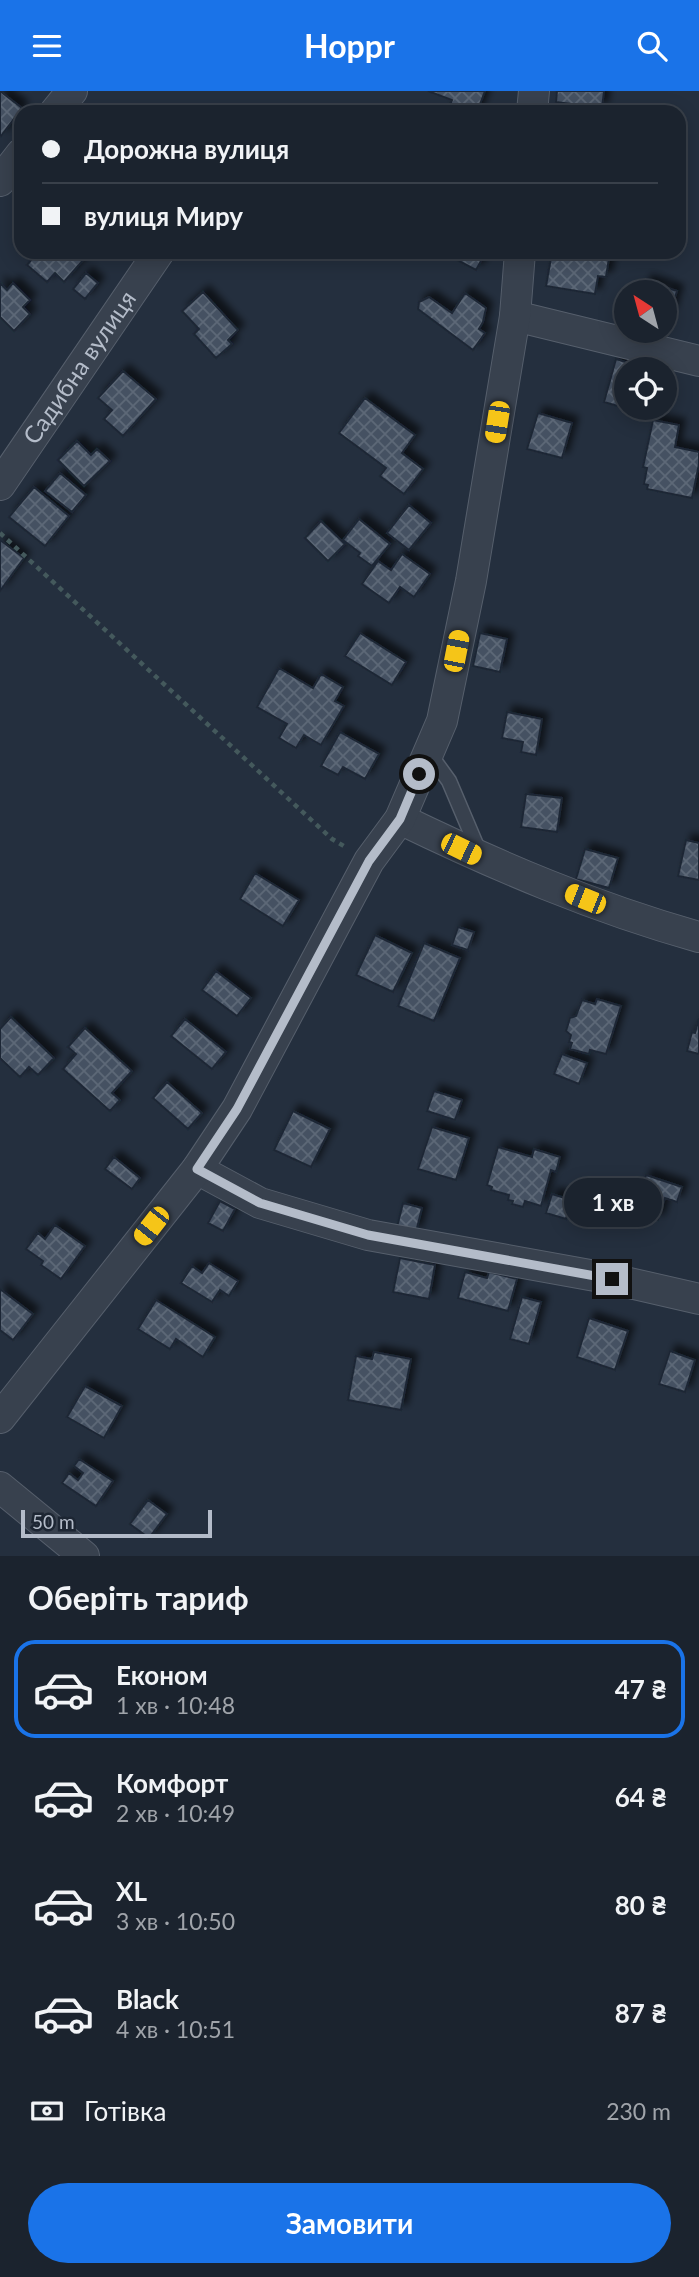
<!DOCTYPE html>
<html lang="uk">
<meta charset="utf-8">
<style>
body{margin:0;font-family:Lato,sans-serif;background:#242b36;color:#f1f3f6;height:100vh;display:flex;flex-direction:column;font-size:26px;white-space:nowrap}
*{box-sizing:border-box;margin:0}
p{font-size:23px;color:#a0a4aa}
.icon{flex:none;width:38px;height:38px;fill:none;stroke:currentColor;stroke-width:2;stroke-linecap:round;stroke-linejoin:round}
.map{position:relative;height:1465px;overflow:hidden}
.panel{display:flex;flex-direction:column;background:#1b232e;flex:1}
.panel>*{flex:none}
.guide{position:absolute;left:14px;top:14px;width:672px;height:154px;border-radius:21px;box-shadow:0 4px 18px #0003,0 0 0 2px #39404a;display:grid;align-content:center;height:154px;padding:0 28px;background:#1b232e}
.needle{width:46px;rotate:324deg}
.buttons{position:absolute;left:614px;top:189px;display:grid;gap:14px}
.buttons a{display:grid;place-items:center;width:63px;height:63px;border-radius:50%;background:#1b232e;box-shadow:0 4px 18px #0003,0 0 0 2px #39404a;font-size:35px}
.scale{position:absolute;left:21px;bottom:18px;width:191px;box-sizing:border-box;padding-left:7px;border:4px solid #b4bcc9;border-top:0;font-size:19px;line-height:24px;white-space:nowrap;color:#b4bcc9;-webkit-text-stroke:5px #1d2633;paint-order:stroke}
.end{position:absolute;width:32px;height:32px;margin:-16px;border:9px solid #b4bcc9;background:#111;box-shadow:0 0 0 4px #111}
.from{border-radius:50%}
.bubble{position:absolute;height:49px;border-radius:24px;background:#1b232e;box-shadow:0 4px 18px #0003,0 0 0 2px #39404a;font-size:23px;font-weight:700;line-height:49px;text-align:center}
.car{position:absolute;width:21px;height:42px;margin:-21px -10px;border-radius:9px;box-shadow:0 0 5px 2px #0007;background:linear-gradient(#f5c518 24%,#345 0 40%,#f5c518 0 76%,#345 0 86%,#f5c518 0)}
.guide b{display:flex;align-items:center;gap:24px;height:66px;font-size:26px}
.guide b+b{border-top:2px solid #39404a}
.guide i{width:18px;height:18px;background:#f1f3f6}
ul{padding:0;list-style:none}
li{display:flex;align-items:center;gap:21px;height:98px;margin:0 14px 10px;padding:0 14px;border:4px solid transparent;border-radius:21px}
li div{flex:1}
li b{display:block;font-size:26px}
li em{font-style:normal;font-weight:700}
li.active{border-color:#1a73e8}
li>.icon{width:63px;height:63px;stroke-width:1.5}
h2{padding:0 28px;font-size:32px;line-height:84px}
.pay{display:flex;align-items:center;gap:18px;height:77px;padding:0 28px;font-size:26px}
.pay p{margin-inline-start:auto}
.cta{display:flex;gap:14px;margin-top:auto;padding:14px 28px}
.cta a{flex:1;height:80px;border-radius:42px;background:#1a73e8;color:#fff;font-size:28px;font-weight:700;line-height:80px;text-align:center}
header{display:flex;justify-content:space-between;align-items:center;height:91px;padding:0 28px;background:#1a73e8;color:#fff;font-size:32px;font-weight:700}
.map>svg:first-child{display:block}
.building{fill:url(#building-cross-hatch);stroke:#1f2835;stroke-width:2;filter:url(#shadow)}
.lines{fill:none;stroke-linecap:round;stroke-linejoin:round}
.lane-casing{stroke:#565f6c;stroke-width:17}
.street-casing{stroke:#565f6c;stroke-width:32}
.path{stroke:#44595c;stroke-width:4.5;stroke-dasharray:5 5;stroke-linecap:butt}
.lane{stroke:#38414e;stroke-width:14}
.street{stroke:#38414e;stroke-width:30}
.route{stroke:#b4bcc9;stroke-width:9}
.labels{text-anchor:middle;stroke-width:7;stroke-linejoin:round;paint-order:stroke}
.street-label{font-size:24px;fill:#b4bcc9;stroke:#1d2633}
</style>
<header><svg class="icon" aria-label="menu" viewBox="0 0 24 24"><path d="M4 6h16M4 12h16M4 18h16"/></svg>Hoppr<svg class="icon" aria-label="search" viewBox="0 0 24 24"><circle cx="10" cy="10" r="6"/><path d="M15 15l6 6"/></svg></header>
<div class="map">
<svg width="699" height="1465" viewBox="0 0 699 1465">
<defs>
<pattern id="building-cross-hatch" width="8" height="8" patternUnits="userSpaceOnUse" patternTransform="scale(1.75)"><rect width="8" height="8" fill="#455162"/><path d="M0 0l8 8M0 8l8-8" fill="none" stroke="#5d6877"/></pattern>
<filter id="shadow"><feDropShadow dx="6" dy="-6" stdDeviation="3.5" flood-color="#0009"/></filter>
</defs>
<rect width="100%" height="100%" fill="#242f3e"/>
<path class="building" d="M0 0 22 17 1 45 0 44Z
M428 0H485L477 21 448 19 452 9Z
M557 0H604L602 17 556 11Z
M38 161H77L84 168 64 191 55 182 47 191 27 174Z
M442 161H486L476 179Z
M552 161H610L606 186 598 185 595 203 546 195Z
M86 182 98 192 85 208 73 198Z
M646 190 677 200 670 222 665 221V201H642Z
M0 192 7 199 13 192 30 209 23 216 30 223 14 240 0 226Z
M203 201 238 239 228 249 232 253 216 267 194 243 199 238 182 220Z
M465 202 486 217 483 231 479 238 485 242 473 259 418 218 419 211 429 206 452 222Z
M616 268 647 278H626V317H636L635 320 604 311Z
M123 280 156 308 123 345 104 328 112 319 98 307Z
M365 307 415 344 402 362 423 378 404 403 380 385 386 377 339 342Z
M538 322 572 332 562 367 527 358Z
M653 329 679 334 675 356 699 361V373L692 407 647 398 648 394 644 393 647 377 643 376Z
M77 350 91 364 97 358 110 370 84 395 58 369Z
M60 382 86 404 72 421 45 400Z
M34 396 69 425 45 455 9 426Z
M409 414 431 432 409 459 387 442Z
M359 428 390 453 372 475 358 465 360 462 343 449Z
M321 430 345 453 328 470 305 447Z
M0 449 24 467 0 500Z
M402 463 430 483 414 506 400 496 389 512 362 493 378 470 391 479Z
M360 542 406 571 392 594 345 565Z
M480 542 507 548 500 581 473 575Z
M279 577 313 597 321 583 343 596 335 610 344 615 321 654 304 644 296 657 279 647 287 633 257 616Z
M507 621 542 628 536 664 521 661 523 651 502 647Z
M340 641 379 663 365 688 343 676 338 684 321 675Z
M526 703 562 707 557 741 521 736Z
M686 749 699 752V789L678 785Z
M585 758 618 767 609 797 576 788Z
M255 782 299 809 283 835 240 808Z
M458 836 474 841 468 859 452 854Z
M375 844 412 862 393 901 356 884Z
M424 852 460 867 434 930 398 915Z
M216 880 251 907 237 925 202 899Z
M597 908 621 915 606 963 590 959 589 963 570 958 572 952 569 951 571 944 566 940 570 927 576 925 582 909 595 913Z
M11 926 54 967 38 984 29 976 20 986 0 967V938Z
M699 927V963L687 960 692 941 695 942Z
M185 928 226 961 212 978 171 945Z
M85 937 132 980 112 1002 120 1009 110 1020 63 978 76 963 68 956Z
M562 963 587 972 579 993 554 983Z
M167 991 202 1022 188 1038 153 1007Z
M434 1000 462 1009 455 1029 427 1020Z
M293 1020 330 1038 311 1076 274 1059Z
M432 1036 469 1047 456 1089 418 1078Z
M498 1056 532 1066 534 1058 560 1066 556 1081 551 1079 541 1115 525 1110 523 1116 512 1113 513 1110 508 1109 509 1104 491 1099 492 1096 487 1094Z
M114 1066 140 1087 132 1098 105 1078Z
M646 1084 682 1096 677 1111 665 1107 658 1129 634 1122Z
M552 1103 571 1109 566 1128 546 1122Z
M220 1110 235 1118 223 1140 208 1132Z
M403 1112 422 1117 416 1141 397 1136Z
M55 1134 85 1155 61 1188 41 1174 43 1170 26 1158 38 1142 45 1148Z
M400 1167 435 1174 429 1208 393 1201Z
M209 1172 238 1190 229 1205 220 1199 212 1211 181 1192 192 1175 202 1182Z
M465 1181 487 1187 489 1181 517 1188 508 1220 458 1207Z
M0 1198 33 1223 13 1249 0 1239Z
M522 1206 541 1211 529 1253 510 1248Z
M156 1209 215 1246 203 1266 176 1248 170 1258 138 1238Z
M589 1227 628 1240 615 1279 577 1266Z
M670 1260 695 1269 685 1301 659 1293Z
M374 1261 411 1268 401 1319 348 1309 356 1265 372 1268Z
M85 1295 122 1315 104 1347 67 1326Z
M79 1368 113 1390 96 1415 62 1392 69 1382 78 1389 83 1382 74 1375Z
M148 1409 167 1423 149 1447 130 1433Z"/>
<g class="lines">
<g class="lane-casing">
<path id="lane" d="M428 661 449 690 480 763"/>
</g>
<g class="street-casing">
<g id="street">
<path d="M55 21 72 0"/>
<path d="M532 21 534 0"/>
<path d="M0 90 21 63"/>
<path d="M515 225 699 270"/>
<path id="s1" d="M0 394 159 161"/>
<path d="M400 728C497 775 595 817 699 846"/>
<path d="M197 1078 260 1112 368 1144 612 1188 699 1208"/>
<path d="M0 1327 197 1078 237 1018 369 770 400 728 442 630 471 490 515 225 520 161"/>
<path d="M0 1396 84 1465"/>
</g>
</g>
<path class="path" d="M0 442 332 748 347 757"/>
<use href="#lane" class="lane"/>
<use href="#street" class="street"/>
</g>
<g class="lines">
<path class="route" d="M419 683 400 728 369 770 237 1018 197 1078 260 1112 368 1144 612 1188"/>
</g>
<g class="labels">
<g class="street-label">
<text dy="8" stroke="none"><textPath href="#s1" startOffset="142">Садибна вулиця</textPath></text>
</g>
</g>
</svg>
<div class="buttons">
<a><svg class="needle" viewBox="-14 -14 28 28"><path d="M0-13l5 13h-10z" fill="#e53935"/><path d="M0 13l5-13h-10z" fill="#a0a4aa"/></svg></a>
<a><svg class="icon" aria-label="locate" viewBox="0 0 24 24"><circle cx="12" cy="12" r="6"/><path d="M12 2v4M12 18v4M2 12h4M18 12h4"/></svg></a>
</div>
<div class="scale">50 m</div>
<i class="end from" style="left:419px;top:683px"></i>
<i class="end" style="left:612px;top:1188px"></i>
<div class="bubble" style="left:564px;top:1087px;width:98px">1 хв</div>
<i class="car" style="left:497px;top:331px;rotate:189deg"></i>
<i class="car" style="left:456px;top:560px;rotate:11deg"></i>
<i class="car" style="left:461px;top:758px;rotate:116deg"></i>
<i class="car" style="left:585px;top:808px;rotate:292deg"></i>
<i class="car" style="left:151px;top:1135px;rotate:218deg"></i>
<div class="guide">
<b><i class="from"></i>Дорожна вулиця</b>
<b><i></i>вулиця Миру</b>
</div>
</div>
<section class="panel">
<h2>Оберіть тариф</h2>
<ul>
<li class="active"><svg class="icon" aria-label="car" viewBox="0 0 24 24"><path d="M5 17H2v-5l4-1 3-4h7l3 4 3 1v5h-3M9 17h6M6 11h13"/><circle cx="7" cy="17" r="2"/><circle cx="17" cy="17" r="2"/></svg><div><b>Економ</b><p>1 хв · 10:48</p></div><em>47 ₴</em></li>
<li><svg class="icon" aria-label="car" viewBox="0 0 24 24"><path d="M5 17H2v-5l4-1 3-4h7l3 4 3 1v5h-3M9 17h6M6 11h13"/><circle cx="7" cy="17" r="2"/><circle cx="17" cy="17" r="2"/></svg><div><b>Комфорт</b><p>2 хв · 10:49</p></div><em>64 ₴</em></li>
<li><svg class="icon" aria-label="car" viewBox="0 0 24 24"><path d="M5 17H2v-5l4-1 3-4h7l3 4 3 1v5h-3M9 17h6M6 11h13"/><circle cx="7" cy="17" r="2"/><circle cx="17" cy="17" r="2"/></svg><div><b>XL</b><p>3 хв · 10:50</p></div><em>80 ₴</em></li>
<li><svg class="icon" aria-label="car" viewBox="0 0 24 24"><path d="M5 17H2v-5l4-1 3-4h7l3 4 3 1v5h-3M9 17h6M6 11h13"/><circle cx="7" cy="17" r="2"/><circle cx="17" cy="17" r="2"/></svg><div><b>Black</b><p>4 хв · 10:51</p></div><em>87 ₴</em></li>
</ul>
<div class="pay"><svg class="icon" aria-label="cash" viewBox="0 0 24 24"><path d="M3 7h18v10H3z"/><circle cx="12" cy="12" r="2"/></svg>Готівка<p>230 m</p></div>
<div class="cta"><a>Замовити</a></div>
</section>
